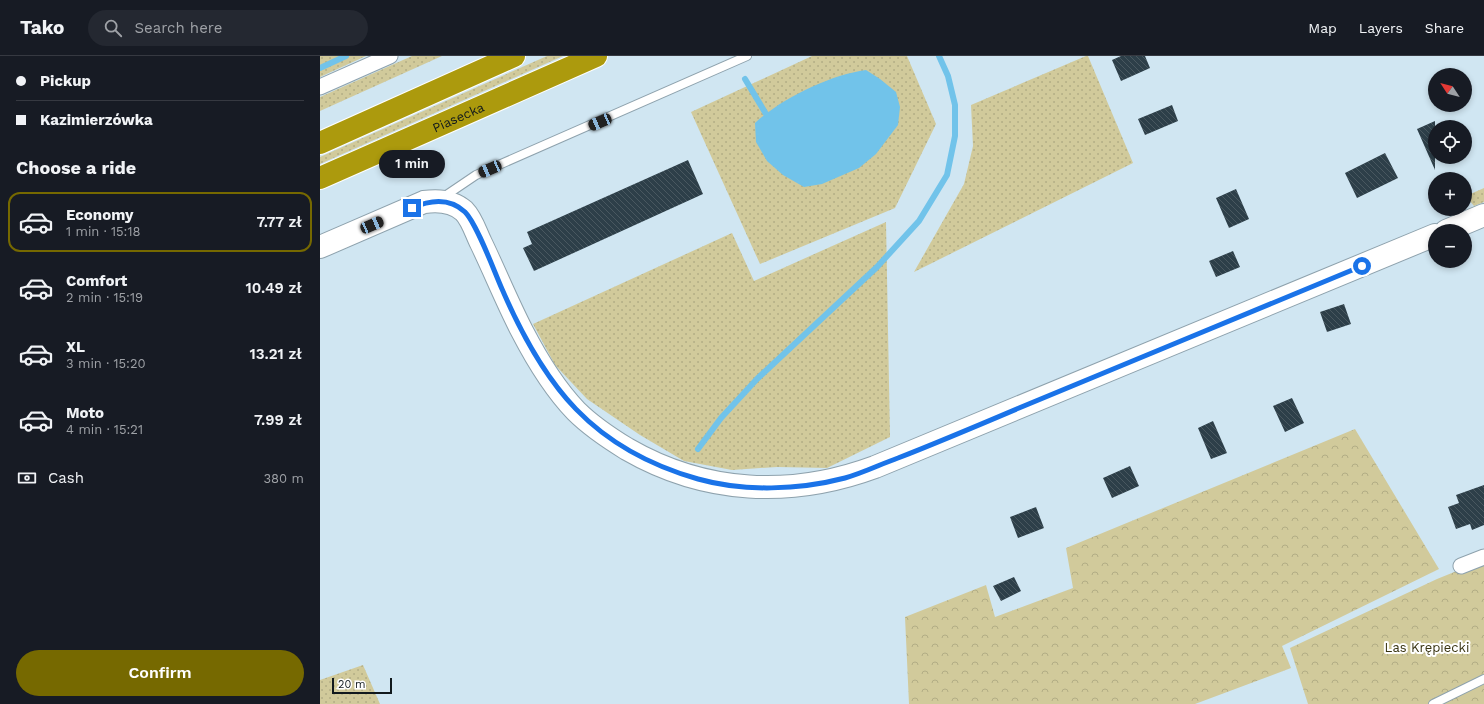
<!DOCTYPE html>
<meta charset="utf-8">
<style>
body{margin:0;font-family:"Work Sans",sans-serif;background:#242831;color:#f1f3f6;height:100vh;display:flex;flex-direction:column;font-size:15px;white-space:nowrap}
*{box-sizing:border-box;margin:0}
p{font-size:13px;color:#9ea1a6}
.icon{flex:none;width:22px;height:22px;fill:none;stroke:currentColor;stroke-width:2;stroke-linecap:round;stroke-linejoin:round}
.map{position:relative;flex:1;overflow:hidden}
.details{display:flex;flex-direction:column;background:#171b24;width:320px}
.details>*{flex:none}
.hud{display:grid;align-content:center;height:88px;padding:0 16px;background:#171b24}
.needle{width:26px;rotate:306deg}
.controls{position:absolute;left:1108px;top:12px;display:grid;gap:8px}
.controls a{display:grid;place-items:center;width:44px;height:44px;border-radius:50%;background:#171b24;box-shadow:0 2px 6px #0003;font-size:20px}
.scale{position:absolute;left:12px;bottom:10px;width:60px;box-sizing:border-box;padding-left:4px;border:2px solid #11191d;border-top:0;font-size:11px;line-height:14px;white-space:nowrap;color:#11191d;-webkit-text-stroke:3px #fff;paint-order:stroke}
.end{position:absolute;width:18px;height:18px;margin:-9px;border:5px solid #1a73e8;background:#fff;box-shadow:0 0 0 2px #fff}
.from{border-radius:50%}
.bubble{position:absolute;height:28px;border-radius:14px;background:#171b24;box-shadow:0 2px 6px #0003;font-size:13px;font-weight:600;line-height:28px;text-align:center}
.car{position:absolute;width:12px;height:24px;margin:-12px -6px;border-radius:5px;box-shadow:0 0 3px 1px #0007;background:linear-gradient(#222 24%,#8ab4d8 0 40%,#222 0 76%,#8ab4d8 0 86%,#222 0)}
.hud b{display:flex;align-items:center;gap:14px;height:38px;font-size:15px}
.hud b+b{border-top:1px solid #363941}
.hud i{width:10px;height:10px;background:#f1f3f6}
ul{padding:0;list-style:none}
li{display:flex;align-items:center;gap:12px;height:60px;margin:0 8px 6px;padding:0 8px;border:2px solid transparent;border-radius:12px}
li div{flex:1}
li b{display:block;font-size:15px}
li em{font-style:normal;font-weight:600}
li.selected{border-color:#766900}
li>.icon{width:36px;height:36px;stroke-width:1.5}
h2{padding:0 16px;font-size:18px;line-height:48px}
.pay{display:flex;align-items:center;gap:10px;height:44px;padding:0 16px;font-size:15px}
.pay p{margin-inline-start:auto}
.cta{display:flex;gap:8px;margin-top:auto;padding:8px 16px}
.cta a{flex:1;height:46px;border-radius:24px;background:#766900;color:#fff;font-size:16px;font-weight:600;line-height:46px;text-align:center}
header{display:flex;align-items:center;gap:24px;box-sizing:border-box;height:56px;padding:0 20px;background:#171b24;border-bottom:1px solid #363941}
header strong{font-size:19px}
nav{display:flex;gap:22px;margin-inline-start:auto;font-size:14px}
.search{width:280px;height:36px;background:#242831;display:flex;align-items:center;gap:10px;box-sizing:border-box;padding:0 14px;border-radius:22px;color:#9ea1a6;font-size:15px}
main{display:flex;flex:1;min-height:0}
.map>svg:first-child{display:block}
.grass{fill:url(#grass-dots)}
.forest{fill:url(#forest-crowns)}
.water{fill:#71c3ea}
.lines{fill:none;stroke-linecap:round;stroke-linejoin:round}
.stream{stroke:#71c3ea;stroke-width:6}
.building{fill:url(#building-back-hatch)}
.lane-casing{stroke:#8ea2ad;stroke-width:10}
.street-casing{stroke:#8ea2ad;stroke-width:17}
.secondary-casing{stroke:#8ea2ad;stroke-width:24}
.highway-casing{stroke:#fff;stroke-width:24}
.lane{stroke:#fff;stroke-width:8}
.street{stroke:#fff;stroke-width:15}
.secondary{stroke:#fff;stroke-width:22}
.highway{stroke:#ac9a0d;stroke-width:22}
.route{stroke:#1a73e8;stroke-width:5}
.labels{text-anchor:middle;stroke-width:4;stroke-linejoin:round;paint-order:stroke}
.street-label{font-size:13px;fill:#11191d;stroke:#fff}
.park-label{font-size:13px;fill:#383311;stroke:#fff}
</style>
<header>
<strong>Tako</strong>
<div class="search"><svg class="icon" aria-label="search" viewBox="0 0 24 24"><circle cx="10" cy="10" r="6"/><path d="M15 15l6 6"/></svg>Search here</div>
<nav><a>Map</a><a>Layers</a><a>Share</a></nav>
</header>
<main>
<section class="details">
<div class="hud">
<b><i class="from"></i>Pickup</b>
<b><i></i>Kazimierzówka</b>
</div>
<h2>Choose a ride</h2>
<ul>
<li class="selected"><svg class="icon" aria-label="car" viewBox="0 0 24 24"><path d="M5 17H2v-5l4-1 3-4h7l3 4 3 1v5h-3M9 17h6M6 11h13"/><circle cx="7" cy="17" r="2"/><circle cx="17" cy="17" r="2"/></svg><div><b>Economy</b><p>1 min · 15:18</p></div><em>7.77 zł</em></li>
<li><svg class="icon" aria-label="car" viewBox="0 0 24 24"><path d="M5 17H2v-5l4-1 3-4h7l3 4 3 1v5h-3M9 17h6M6 11h13"/><circle cx="7" cy="17" r="2"/><circle cx="17" cy="17" r="2"/></svg><div><b>Comfort</b><p>2 min · 15:19</p></div><em>10.49 zł</em></li>
<li><svg class="icon" aria-label="car" viewBox="0 0 24 24"><path d="M5 17H2v-5l4-1 3-4h7l3 4 3 1v5h-3M9 17h6M6 11h13"/><circle cx="7" cy="17" r="2"/><circle cx="17" cy="17" r="2"/></svg><div><b>XL</b><p>3 min · 15:20</p></div><em>13.21 zł</em></li>
<li><svg class="icon" aria-label="car" viewBox="0 0 24 24"><path d="M5 17H2v-5l4-1 3-4h7l3 4 3 1v5h-3M9 17h6M6 11h13"/><circle cx="7" cy="17" r="2"/><circle cx="17" cy="17" r="2"/></svg><div><b>Moto</b><p>4 min · 15:21</p></div><em>7.99 zł</em></li>
</ul>
<div class="pay"><svg class="icon" aria-label="cash" viewBox="0 0 24 24"><path d="M3 7h18v10H3z"/><circle cx="12" cy="12" r="2"/></svg>Cash<p>380 m</p></div>
<div class="cta"><a>Confirm</a></div>
</section>
<div class="map">
<svg width="1164" height="648" viewBox="0 0 1164 648">
<defs>
<pattern id="grass-dots" width="8" height="8" patternUnits="userSpaceOnUse"><rect width="8" height="8" fill="#d1ca9b"/><path d="M2 2h.1M6 6h.1" fill="none" stroke="#b2ad85" stroke-width="1.8" stroke-linecap="round"/></pattern>
<pattern id="forest-crowns" width="20" height="18" patternUnits="userSpaceOnUse"><rect width="20" height="18" fill="#d1ca9b"/><path d="M2 6a3 3 0 1 1 6 0M12 15a3 3 0 1 1 6 0" fill="none" stroke="#b2ad85"/></pattern>
<pattern id="building-back-hatch" width="6" height="6" patternUnits="userSpaceOnUse"><rect width="6" height="6" fill="#2d3f49"/><path d="M-1 5l2 2M0 0l6 6M5-1l2 2" fill="none" stroke="#495860"/></pattern>
</defs>
<rect width="100%" height="100%" fill="#d0e6f2"/>
<path class="grass" d="M0 0H46L0 21Z
M92 0H122L0 55V41Z
M227 0H243L0 108V101Z
M492 0H587L616 68 575 152 440 208 371 56Z
M766 0H768L813 107 594 216 644 128 653 90 651 49Z
M1164 132V146L1154 150 1146 140Z
M566 166 570 381 507 412 457 411 412 414 364 405 320 379 267 343 235 309 213 268 412 177 434 225Z
M43 609 60 648H0V624Z"/>
<path class="forest" d="M1035 373 1119 513 962 590 971 612 875 648H589L585 561 666 529 675 561 753 532 746 492Z
M1164 504V648H988L970 592 1117 523Z"/>
<path class="water" d="M546 14 560 23 576 36 580 51 578 69 556 98 539 112 502 128 484 131 463 119 447 105 436 86 435 67C462 42 510 19 546 14Z"/>
<g class="lines">
<path class="stream" d="M0 12 26 0
M425 23 446 58
M378 393 401 362 437 323 557 211 599 165 627 119 635 80V49L628 20 619 0"/>
</g>
<path class="building" d="M801 0H825L830 12 801 25 792 4Z
M852 49 858 65 825 79 818 63Z
M1115 65V114L1097 73Z
M1065 97 1078 122 1037 142 1025 117Z
M368 104 383 138 214 215 203 192 212 188 207 176Z
M916 133 929 163 909 172 896 142Z
M913 195 920 211 896 221 889 205Z
M1024 248 1031 268 1007 276 1000 256Z
M972 342 984 367 965 376 953 350Z
M893 365 907 397 891 403 878 372Z
M810 410 819 430 792 442 783 422Z
M1164 429V469L1152 474 1150 468 1136 473 1128 451 1139 447 1136 439Z
M716 451 724 472 698 482 690 461Z
M694 521 701 535 681 545 673 530Z"/>
<g class="lines">
<g class="lane-casing">
<path id="lane" d="M122 142 156 119 427 0
M1113 648 1164 623"/>
</g>
<g class="street-casing">
<path id="street" d="M0 31 70 0
M1141 510 1164 501"/>
</g>
<g class="secondary-casing">
<path id="secondary" d="M1126 175 1164 159
M0 191 104 146C118 144 133 145 144 155 152 163 156 177 161 187 175 216 187 246 202 275 217 304 233 331 256 355 271 370 289 382 307 393 385 438 471 442 555 411L1115 179"/>
</g>
<g class="highway-casing">
<g id="highway">
<path d="M0 87 194 0"/>
<path id="s1" d="M0 122 276 0"/>
</g>
</g>
<use href="#lane" class="lane"/>
<use href="#street" class="street"/>
<use href="#secondary" class="secondary"/>
<use href="#highway" class="highway"/>
</g>
<g class="lines">
<path class="route" d="M92 152C110 144 129 141 145 156 157 168 174 215 182 233 224 330 272 393 378 423 424 436 479 434 525 422 543 417 561 408 578 402 619 386 659 369 699 352 814 305 927 257 1042 210"/>
</g>
<g class="labels">
<g class="street-label">
<text dy="5" stroke="none"><textPath href="#s1" startOffset="151">Piasecka</textPath></text>
</g>
<g class="park-label">
<text x="1107" y="596">Las Krępiecki</text>
</g>
</g>
</svg>
<div class="controls">
<a><svg class="needle" viewBox="-14 -14 28 28"><path d="M0-13l5 13h-10z" fill="#e53935"/><path d="M0 13l5-13h-10z" fill="#9ea1a6"/></svg></a>
<a><svg class="icon" aria-label="locate" viewBox="0 0 24 24"><circle cx="12" cy="12" r="6"/><path d="M12 2v4M12 18v4M2 12h4M18 12h4"/></svg></a>
<a>+</a>
<a>−</a>
</div>
<div class="scale">20 m</div>
<i class="end from" style="left:1042px;top:210px"></i>
<i class="end" style="left:92px;top:152px"></i>
<div class="bubble" style="left:59px;top:94px;width:66px">1 min</div>
<i class="car" style="left:280px;top:66px;rotate:247deg"></i>
<i class="car" style="left:170px;top:113px;rotate:247deg"></i>
<i class="car" style="left:52px;top:169px;rotate:67deg"></i>
</div>
</main>
